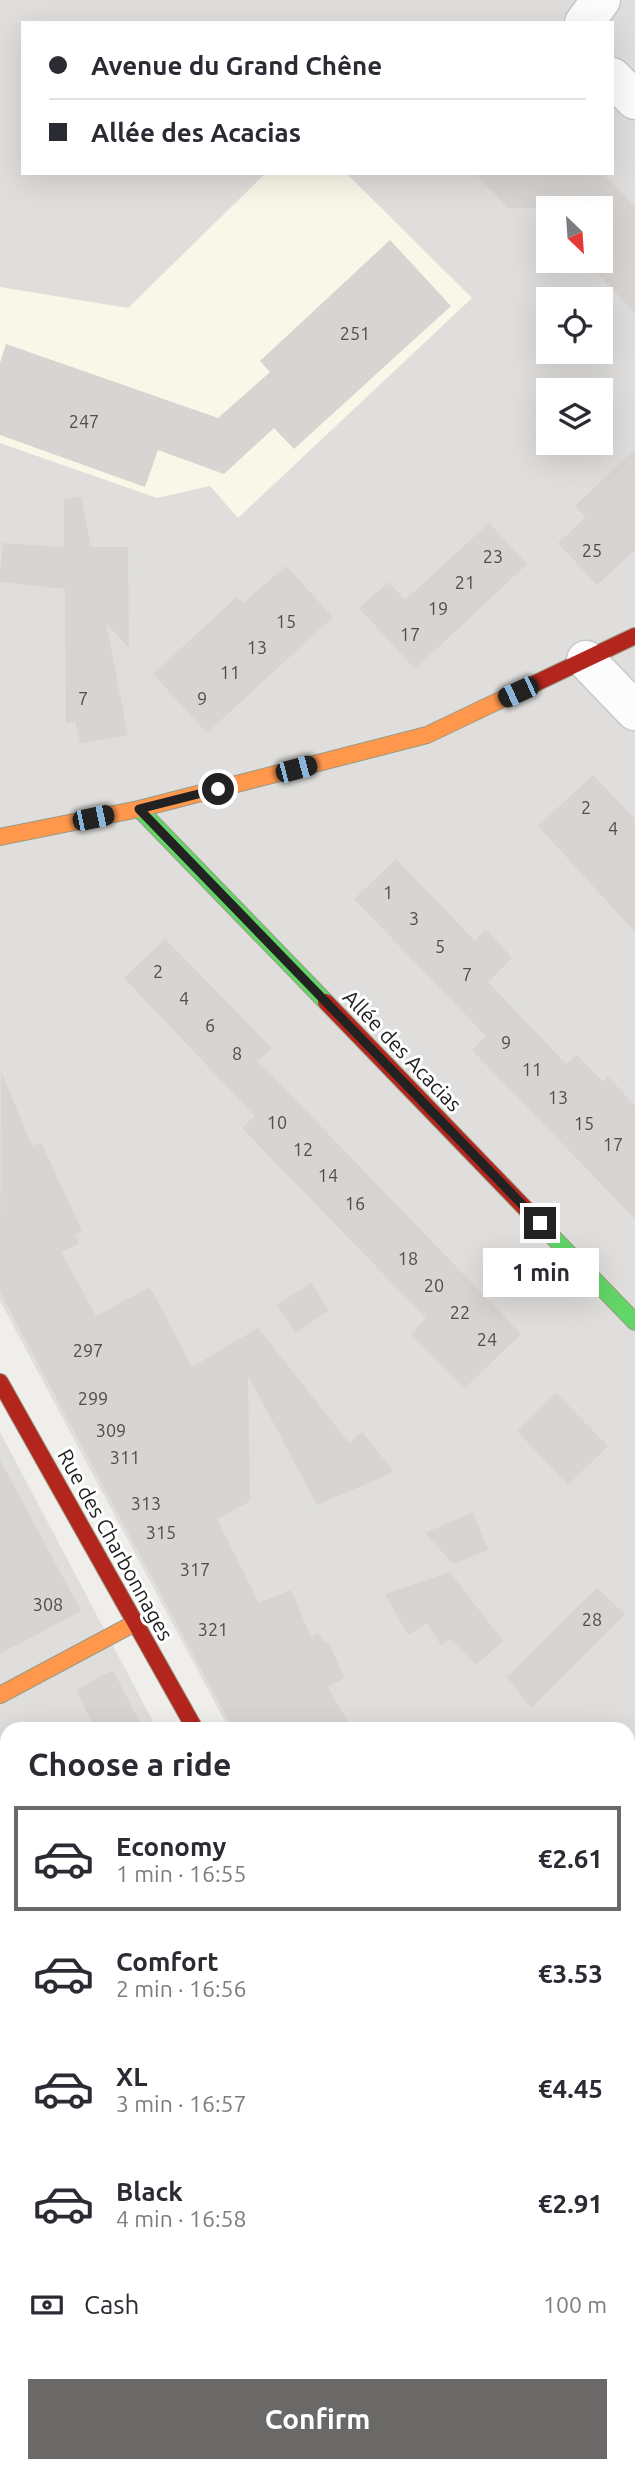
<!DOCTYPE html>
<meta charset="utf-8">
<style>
body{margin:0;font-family:Ubuntu,sans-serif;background:#f2f2f3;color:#2b2b33;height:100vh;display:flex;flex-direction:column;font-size:26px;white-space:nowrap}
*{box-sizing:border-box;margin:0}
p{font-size:23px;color:#7c7c81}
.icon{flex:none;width:38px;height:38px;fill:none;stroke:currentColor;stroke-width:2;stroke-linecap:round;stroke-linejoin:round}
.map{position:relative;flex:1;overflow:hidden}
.panel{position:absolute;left:0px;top:1722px;width:635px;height:751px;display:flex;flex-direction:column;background:#fff;border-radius:21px 21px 0 0;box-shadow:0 7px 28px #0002}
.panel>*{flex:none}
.hud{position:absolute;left:21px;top:21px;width:593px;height:154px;border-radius:0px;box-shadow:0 7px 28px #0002;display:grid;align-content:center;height:154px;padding:0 28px;background:#fff}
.needle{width:46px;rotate:155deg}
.buttons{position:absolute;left:536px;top:196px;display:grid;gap:14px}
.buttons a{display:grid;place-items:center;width:77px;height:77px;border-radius:0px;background:#fff;box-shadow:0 7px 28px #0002;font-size:35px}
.end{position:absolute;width:32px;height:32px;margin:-16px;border:9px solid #222;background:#fff;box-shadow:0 0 0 4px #fff}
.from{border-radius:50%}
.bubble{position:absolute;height:49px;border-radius:0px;background:#fff;box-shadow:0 7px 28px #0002;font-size:23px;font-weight:700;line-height:49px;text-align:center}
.car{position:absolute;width:21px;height:42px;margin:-21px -10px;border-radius:9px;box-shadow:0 0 5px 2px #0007;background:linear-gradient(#222 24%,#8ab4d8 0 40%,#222 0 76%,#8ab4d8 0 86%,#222 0)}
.hud b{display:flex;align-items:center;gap:24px;height:66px;font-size:26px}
.hud b+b{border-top:2px solid #e1e1e2}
.hud i{width:18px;height:18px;background:#2b2b33}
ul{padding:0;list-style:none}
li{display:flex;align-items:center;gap:21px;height:105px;margin:0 14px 10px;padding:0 14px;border:4px solid transparent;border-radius:0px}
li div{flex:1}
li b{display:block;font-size:26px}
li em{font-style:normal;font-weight:700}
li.current{border-color:#6a6968}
li>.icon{width:63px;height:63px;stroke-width:1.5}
h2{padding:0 28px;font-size:32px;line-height:84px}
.pay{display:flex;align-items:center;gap:18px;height:77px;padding:0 28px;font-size:26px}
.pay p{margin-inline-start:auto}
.cta{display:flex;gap:14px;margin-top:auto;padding:14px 28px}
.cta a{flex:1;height:80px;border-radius:0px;background:#6a6968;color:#fff;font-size:28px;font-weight:700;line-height:80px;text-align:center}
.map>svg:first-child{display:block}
.residential{fill:#dfdedc;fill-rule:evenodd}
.education{fill:#f8f7e8}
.building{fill:#d7d4d2}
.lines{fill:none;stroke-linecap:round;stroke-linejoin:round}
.street-casing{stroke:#c9c8c7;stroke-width:41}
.fast-casing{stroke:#999a82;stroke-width:18}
.slow-casing{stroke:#999a82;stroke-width:18}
.jam-casing{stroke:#999a82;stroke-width:18}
.street{stroke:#fdfcfc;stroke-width:38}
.fast{stroke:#63d668;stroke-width:16}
.slow{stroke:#ff974d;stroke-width:16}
.jam{stroke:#b3261e;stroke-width:16}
.route{stroke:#222;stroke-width:9}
.labels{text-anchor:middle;stroke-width:6;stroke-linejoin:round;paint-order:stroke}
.number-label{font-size:18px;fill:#4f4e4e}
.street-label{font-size:21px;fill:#222;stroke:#fff}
</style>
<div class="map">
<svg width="635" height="2472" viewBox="0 0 635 2472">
<rect width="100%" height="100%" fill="#f0eeeb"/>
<path class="residential" d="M0 0H635V2472H627L624 2466H628V1729H229L0 1301ZM23 23H612V173H23ZM548 208H600V261H548ZM548 299H600V352H548ZM548 390H600V443H548Z
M0 1432 157 1729H7V2028L2 2021 0 2032Z
M259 2466H547L550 2472H263Z"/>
<path class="education" d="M266 173H346L472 298 238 518 210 486 157 498 0 443V287L128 308Z"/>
<path class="building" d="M475 173H603L635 207V313L586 261H600V208H548V220L537 208H508Z
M390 240 451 306 294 449 274 428 224 474 158 450 145 487 0 435V363L6 344 218 418 270 372 260 361Z
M635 449V550L597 585 558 543 586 517 575 506Z
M81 497 91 547H128L129 648 106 623 128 735 80 744 75 721 66 723 65 589 0 582V574L3 543 64 547V499Z
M489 523 527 564 415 669 359 608 389 582 405 600Z
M286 566 333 617 207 733 153 674 237 597 243 603Z
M593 775 635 819V932L538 826Z
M396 859 475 941 486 929 512 958 488 982 566 1064 577 1055 603 1082 608 1077 635 1105V1219L472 1050 486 1036 354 899Z
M165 939 272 1048 258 1061 521 1334 465 1388 411 1334 426 1318 242 1128 255 1116 124 978Z
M1 1071 32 1146 41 1142 82 1231 75 1235 79 1243 61 1252 96 1316 150 1287 192 1367 258 1328 349 1443 362 1432 394 1472 317 1505 248 1375 250 1501 217 1519 259 1603 291 1590 311 1637 318 1633 325 1644 328 1642 345 1678 328 1687 352 1729H233L208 1682 0 1292Z
M311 1283 329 1310 296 1333 277 1305Z
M556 1393 608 1446 568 1485 517 1431Z
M0 1460 81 1611 0 1654Z
M473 1512 488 1550 453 1564 425 1533Z
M450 1572 503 1641 476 1665 450 1639 441 1645 427 1623 408 1635 385 1594Z
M597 1588 625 1614 531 1708 507 1677Z
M113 1670 143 1729H95L76 1690Z"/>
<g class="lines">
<g class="street-casing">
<path id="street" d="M584 23 601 0
M612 77 635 100
M586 660 635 711"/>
</g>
<g class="fast-casing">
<path id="fast" d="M139 809 326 1002
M549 1233 635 1322"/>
</g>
<g class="slow-casing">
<path id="slow" d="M0 837 139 809 427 735 515 693
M0 1695 133 1624
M588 2466 591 2472"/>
</g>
<g class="jam-casing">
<path id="jam" d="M515 693 635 636
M326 1002 549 1233
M0 1382 195 1729"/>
</g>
<use href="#street" class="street"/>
<use href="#fast" class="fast"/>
<use href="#slow" class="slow"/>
<use href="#jam" class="jam"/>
</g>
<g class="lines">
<path class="route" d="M218 789 139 809 540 1223"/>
</g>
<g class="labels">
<g class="number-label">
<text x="355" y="340">251</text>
<text x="84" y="428">247</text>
<text x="592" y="557">25</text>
<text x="493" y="563">23</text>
<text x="465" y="589">21</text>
<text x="438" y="615">19</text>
<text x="286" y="628">15</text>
<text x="410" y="641">17</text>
<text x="257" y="654">13</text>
<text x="230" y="679">11</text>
<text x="83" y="705">7</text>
<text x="202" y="705">9</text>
<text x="586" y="814">2</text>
<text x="613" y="835">4</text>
<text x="388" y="899">1</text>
<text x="414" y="925">3</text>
<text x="440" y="953">5</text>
<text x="158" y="978">2</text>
<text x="467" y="981">7</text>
<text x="184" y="1005">4</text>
<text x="210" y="1032">6</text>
<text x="506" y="1049">9</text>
<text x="237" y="1060">8</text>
<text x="532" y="1076">11</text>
<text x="558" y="1104">13</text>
<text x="277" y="1129">10</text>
<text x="584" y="1130">15</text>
<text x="613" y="1151">17</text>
<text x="303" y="1156">12</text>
<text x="328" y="1182">14</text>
<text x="355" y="1210">16</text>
<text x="408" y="1265">18</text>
<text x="434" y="1292">20</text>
<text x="460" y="1319">22</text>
<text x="487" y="1346">24</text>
<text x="88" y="1357">297</text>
<text x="93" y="1405">299</text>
<text x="111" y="1437">309</text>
<text x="125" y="1464">311</text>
<text x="146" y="1510">313</text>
<text x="161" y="1539">315</text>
<text x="195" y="1576">317</text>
<text x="48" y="1611">308</text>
<text x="592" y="1626">28</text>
<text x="213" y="1636">321</text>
</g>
<g class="street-label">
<text transform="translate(402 1051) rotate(46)" y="7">Allée des Acacias</text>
<text transform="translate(115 1545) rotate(61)" y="7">Rue des Charbonnages</text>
</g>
</g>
</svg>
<div class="buttons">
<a><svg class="needle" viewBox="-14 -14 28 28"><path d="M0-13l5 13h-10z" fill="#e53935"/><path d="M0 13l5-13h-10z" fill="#7c7c81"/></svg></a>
<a><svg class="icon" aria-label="locate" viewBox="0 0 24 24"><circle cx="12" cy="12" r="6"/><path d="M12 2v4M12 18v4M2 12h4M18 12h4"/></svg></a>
<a><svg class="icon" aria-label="layers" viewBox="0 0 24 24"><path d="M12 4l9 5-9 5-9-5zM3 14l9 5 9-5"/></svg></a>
</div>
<i class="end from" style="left:218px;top:789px"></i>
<i class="end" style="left:540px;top:1223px"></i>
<div class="bubble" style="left:483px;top:1248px;width:116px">1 min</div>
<i class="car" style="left:518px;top:692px;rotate:245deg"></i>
<i class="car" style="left:296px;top:769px;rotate:75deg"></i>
<i class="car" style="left:93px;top:818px;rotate:78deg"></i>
<div class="hud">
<b><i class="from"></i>Avenue du Grand Chêne</b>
<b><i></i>Allée des Acacias</b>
</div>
<section class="panel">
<h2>Choose a ride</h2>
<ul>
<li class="current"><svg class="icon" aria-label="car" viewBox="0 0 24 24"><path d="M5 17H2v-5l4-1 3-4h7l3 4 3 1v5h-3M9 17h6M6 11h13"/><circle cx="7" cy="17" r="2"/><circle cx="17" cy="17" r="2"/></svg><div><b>Economy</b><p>1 min · 16:55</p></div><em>€2.61</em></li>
<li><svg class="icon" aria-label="car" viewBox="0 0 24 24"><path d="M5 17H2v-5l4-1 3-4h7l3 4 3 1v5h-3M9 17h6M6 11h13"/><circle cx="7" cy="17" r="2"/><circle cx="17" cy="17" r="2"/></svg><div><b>Comfort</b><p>2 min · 16:56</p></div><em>€3.53</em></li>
<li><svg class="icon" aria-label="car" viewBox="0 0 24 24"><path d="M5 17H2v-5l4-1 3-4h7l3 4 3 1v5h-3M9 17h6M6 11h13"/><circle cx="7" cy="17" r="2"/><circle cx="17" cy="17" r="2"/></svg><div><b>XL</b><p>3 min · 16:57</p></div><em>€4.45</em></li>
<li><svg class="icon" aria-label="car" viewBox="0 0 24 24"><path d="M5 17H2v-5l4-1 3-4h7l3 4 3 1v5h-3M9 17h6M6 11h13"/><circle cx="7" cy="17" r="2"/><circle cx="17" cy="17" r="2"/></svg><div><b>Black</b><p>4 min · 16:58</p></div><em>€2.91</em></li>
</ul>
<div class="pay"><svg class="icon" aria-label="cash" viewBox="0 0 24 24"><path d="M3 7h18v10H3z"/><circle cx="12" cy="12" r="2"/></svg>Cash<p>100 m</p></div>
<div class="cta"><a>Confirm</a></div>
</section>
</div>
